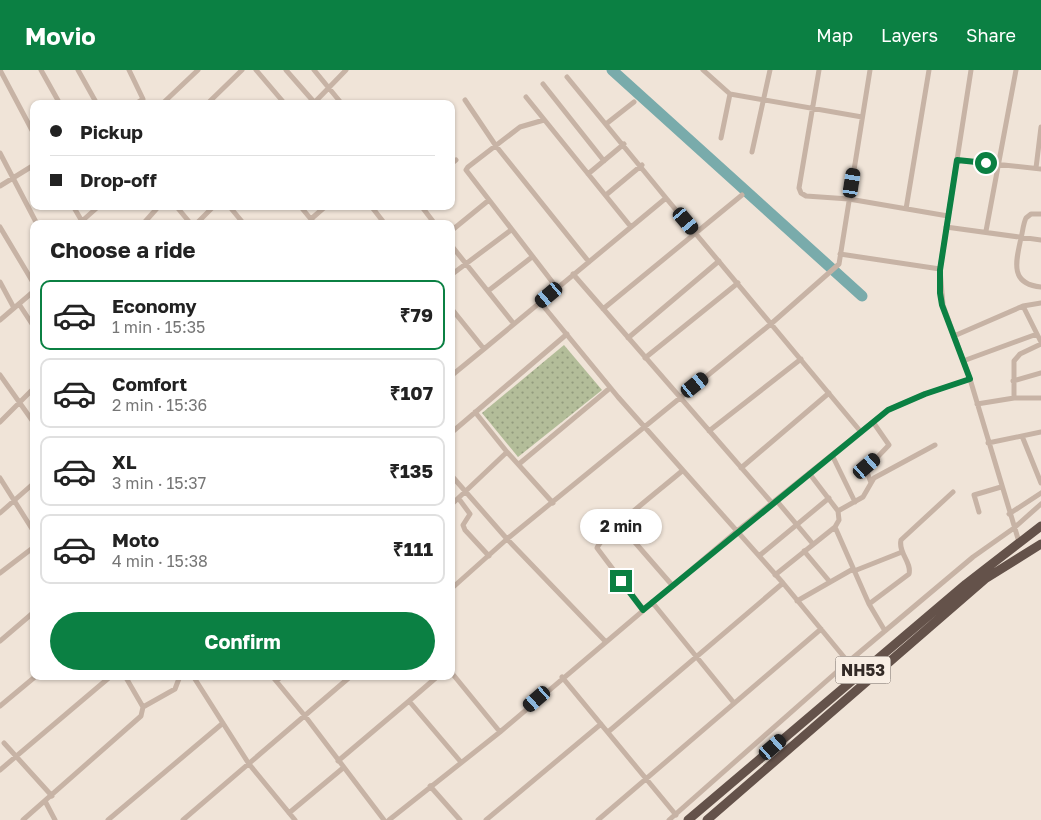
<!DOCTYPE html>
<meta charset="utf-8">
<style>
body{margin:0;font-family:"Golos Text",sans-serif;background:#f6f6f6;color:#222;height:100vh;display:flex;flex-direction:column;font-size:19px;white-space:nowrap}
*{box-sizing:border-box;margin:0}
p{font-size:16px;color:#767676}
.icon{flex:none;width:28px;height:28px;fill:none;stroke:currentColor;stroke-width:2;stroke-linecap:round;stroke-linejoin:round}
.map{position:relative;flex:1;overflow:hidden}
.sheet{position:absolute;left:30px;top:150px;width:425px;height:460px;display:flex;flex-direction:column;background:#fff;border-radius:10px;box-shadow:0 1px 4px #0004}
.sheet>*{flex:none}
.hud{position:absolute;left:30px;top:30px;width:425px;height:110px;border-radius:10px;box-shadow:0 1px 4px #0004;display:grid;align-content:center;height:110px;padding:0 20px;background:#fff}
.end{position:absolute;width:22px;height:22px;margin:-11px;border:6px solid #0b8043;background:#fff;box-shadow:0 0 0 2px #fff}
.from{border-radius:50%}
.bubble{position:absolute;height:35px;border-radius:18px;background:#fff;box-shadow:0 1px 4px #0004;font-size:16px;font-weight:700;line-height:35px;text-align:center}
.car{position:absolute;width:15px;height:30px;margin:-15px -8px;border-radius:6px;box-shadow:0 0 4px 1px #0007;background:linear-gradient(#222 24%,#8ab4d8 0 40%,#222 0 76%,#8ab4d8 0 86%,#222 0)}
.hud b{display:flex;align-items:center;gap:18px;height:48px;font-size:19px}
.hud b+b{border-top:1px solid #e0e0e0}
.hud i{width:12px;height:12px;background:#222}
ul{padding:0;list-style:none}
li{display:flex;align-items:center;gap:15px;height:70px;margin:0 10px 8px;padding:0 10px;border:2px solid #e0e0e0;border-radius:10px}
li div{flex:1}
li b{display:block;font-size:19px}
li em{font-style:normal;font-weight:700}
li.on{border-color:#0b8043}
li>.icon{width:45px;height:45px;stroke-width:1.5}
h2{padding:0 20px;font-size:22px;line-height:60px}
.cta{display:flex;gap:10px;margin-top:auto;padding:10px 20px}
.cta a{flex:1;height:58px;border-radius:30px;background:#0b8043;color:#fff;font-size:20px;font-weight:700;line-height:58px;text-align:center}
header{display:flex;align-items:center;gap:30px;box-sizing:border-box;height:70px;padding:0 25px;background:#0b8043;color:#fff}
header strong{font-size:24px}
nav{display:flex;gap:28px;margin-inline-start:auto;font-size:18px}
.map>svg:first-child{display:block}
.grass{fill:url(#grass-dots)}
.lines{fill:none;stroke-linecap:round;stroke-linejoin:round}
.river{stroke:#79abab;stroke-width:11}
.minor{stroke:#c7b3a5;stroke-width:5}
.trunk{stroke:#64524a;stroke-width:9}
.route{stroke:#0b8043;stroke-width:6}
.labels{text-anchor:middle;stroke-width:5;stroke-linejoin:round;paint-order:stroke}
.shield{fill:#f8eee4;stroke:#6e655f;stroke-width:1}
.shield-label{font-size:16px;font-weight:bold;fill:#332a26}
</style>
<header>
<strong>Movio</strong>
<nav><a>Map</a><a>Layers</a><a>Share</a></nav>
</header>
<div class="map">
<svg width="1041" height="750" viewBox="0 0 1041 750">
<defs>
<pattern id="grass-dots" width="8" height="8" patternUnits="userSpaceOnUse" patternTransform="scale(1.25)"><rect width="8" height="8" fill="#b3bd99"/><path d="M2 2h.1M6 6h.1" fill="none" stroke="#929a7d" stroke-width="1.8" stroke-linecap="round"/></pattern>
</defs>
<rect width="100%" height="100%" fill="#f0e4d8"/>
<path class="grass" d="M564 275 602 320 518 387 482 343Z"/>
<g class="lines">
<path class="river" d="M612 0 862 226"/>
<path class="minor" d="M0 0 34 64
M41 0 60 34
M78 0 97 34
M129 0 143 29 135 34
M256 0 285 34
M286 0 314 32
M314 0 342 34
M703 0 730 24 862 47
M819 0 799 118 801 123 806 126 849 129 948 146
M971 0 940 199 943 235 970 309 1019 472
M567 7 666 128
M543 14 604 91
M526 27 631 157
M465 30 496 76 589 192
M162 34 198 0
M207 34 242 0
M313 34 346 0
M544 50 520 57 468 97 466 100 557 218
M606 54 634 32
M721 68 730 24
M752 82 770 0
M0 83 37 154
M957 90 1041 99
M451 94 456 90
M1036 98 1041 57
M588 104 624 74
M0 116 34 95
M606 125 642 95
M73 136 83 153
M176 136 191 154
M229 136 244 154
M300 136 315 154
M371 136 385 154
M422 137 435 154
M906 139 929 0
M1041 144H1031L1026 148C1023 154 1023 161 1021 168 1016 191 1009 214 1041 217
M311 149 326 136
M82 151 99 136
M143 154 159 136
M196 154 214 136
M0 157 34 214
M946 157 1041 170
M451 161 489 130
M986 161 1016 0
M451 175 514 254
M840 184 940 199
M573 204 772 433
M451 205 511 160
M0 212 14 238
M488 221 532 187
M540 232 618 327 783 513 858 604
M19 234 34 257
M1023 236 1041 272
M451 238 484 279 451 306
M603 239 742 125
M0 250 34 221
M954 266 1023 236 1041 233
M628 268 719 191
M484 279 666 128 861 362
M645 288 738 213
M963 291 1037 264
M0 305 34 353
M1013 311 1041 303
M1014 328V291L1020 284 1041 274
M977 334 1014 328H1041
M475 342 507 382
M0 352 34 318
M709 361 801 289
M451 363 567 264
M1022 366 1041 413
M988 373 1041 362
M832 385 855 432
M519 394 610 318
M741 398 829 323
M809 403 838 441 839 450 835 457 869 534 885 561
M451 405 507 469 605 571
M0 408 34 462
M871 413 866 399 889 375 873 352
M459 429 470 444 463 455 465 460 489 486
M776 430 813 474
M451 435 507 382 553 433
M838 441 863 427 874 408 935 375
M979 442 974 425 1001 417
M0 443 34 413
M1009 444 1041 423
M619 454 672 515
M804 481 830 512
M759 486 829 428
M854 501 902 482
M0 503 34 477
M775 505 835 457
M451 519 507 469 772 253 839 194 870 0
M797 531 853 499
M652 532 734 633
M869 534 909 504C912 492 898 483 901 470L953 422
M643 539 597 478C603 463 666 415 682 401
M0 571 34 542
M451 602 500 662
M193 606 249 694 295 750
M272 606 305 646 384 750
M438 606 409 631 460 691
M562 607 676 745
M276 611 282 606
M0 636 36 606
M143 637 175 619 180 606
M608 662 783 513
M4 673 52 726
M338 691 409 631
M0 700 111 606
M430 716 460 750
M45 731 55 750
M289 743 343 698
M23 750 141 646 143 637 125 606
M108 750 223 653
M183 750 351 606
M389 750 500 662 737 461 888 340 925 324 970 309
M486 750 601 654
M598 750 821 559
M669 750 848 592 973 487 1014 458 1041 434"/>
<path class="trunk" d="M688 750 966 514 1041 456
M707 750 985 509 1041 474"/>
</g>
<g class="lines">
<path class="route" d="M621 511 643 540 888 340 925 324 970 309 942 235 940 223V200L957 90 986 93"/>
</g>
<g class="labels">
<rect class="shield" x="835.5" y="586.5" width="55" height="27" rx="4"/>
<g class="shield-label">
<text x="863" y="606">NH53</text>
</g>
</g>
</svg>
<i class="end from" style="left:986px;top:93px"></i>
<i class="end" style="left:621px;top:511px"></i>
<div class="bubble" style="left:580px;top:439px;width:82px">2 min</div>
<i class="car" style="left:852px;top:113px;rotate:9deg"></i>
<i class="car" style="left:686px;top:151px;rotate:140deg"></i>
<i class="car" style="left:549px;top:225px;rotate:230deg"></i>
<i class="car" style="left:695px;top:315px;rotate:51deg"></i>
<i class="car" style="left:867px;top:396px;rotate:49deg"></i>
<i class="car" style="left:537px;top:629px;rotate:229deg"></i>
<i class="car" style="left:773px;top:677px;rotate:49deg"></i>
<div class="hud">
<b><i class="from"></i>Pickup</b>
<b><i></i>Drop-off</b>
</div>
<section class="sheet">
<h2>Choose a ride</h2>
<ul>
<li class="on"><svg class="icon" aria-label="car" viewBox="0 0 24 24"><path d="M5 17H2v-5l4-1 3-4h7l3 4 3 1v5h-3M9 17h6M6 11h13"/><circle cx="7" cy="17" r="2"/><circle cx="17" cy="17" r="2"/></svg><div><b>Economy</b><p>1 min · 15:35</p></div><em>₹79</em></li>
<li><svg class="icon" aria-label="car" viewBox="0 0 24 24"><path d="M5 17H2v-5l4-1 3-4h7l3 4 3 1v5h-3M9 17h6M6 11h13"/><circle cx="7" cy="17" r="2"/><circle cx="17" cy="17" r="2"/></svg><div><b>Comfort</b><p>2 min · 15:36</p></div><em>₹107</em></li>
<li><svg class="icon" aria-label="car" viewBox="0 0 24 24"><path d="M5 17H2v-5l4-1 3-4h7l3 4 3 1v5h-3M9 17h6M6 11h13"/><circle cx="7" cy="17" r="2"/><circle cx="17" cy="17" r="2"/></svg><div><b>XL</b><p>3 min · 15:37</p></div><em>₹135</em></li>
<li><svg class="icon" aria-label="car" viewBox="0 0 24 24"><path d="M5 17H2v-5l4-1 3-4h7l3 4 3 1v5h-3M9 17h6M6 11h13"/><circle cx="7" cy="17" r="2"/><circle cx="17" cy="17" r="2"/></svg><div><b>Moto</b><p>4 min · 15:38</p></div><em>₹111</em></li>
</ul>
<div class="cta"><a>Confirm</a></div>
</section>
</div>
